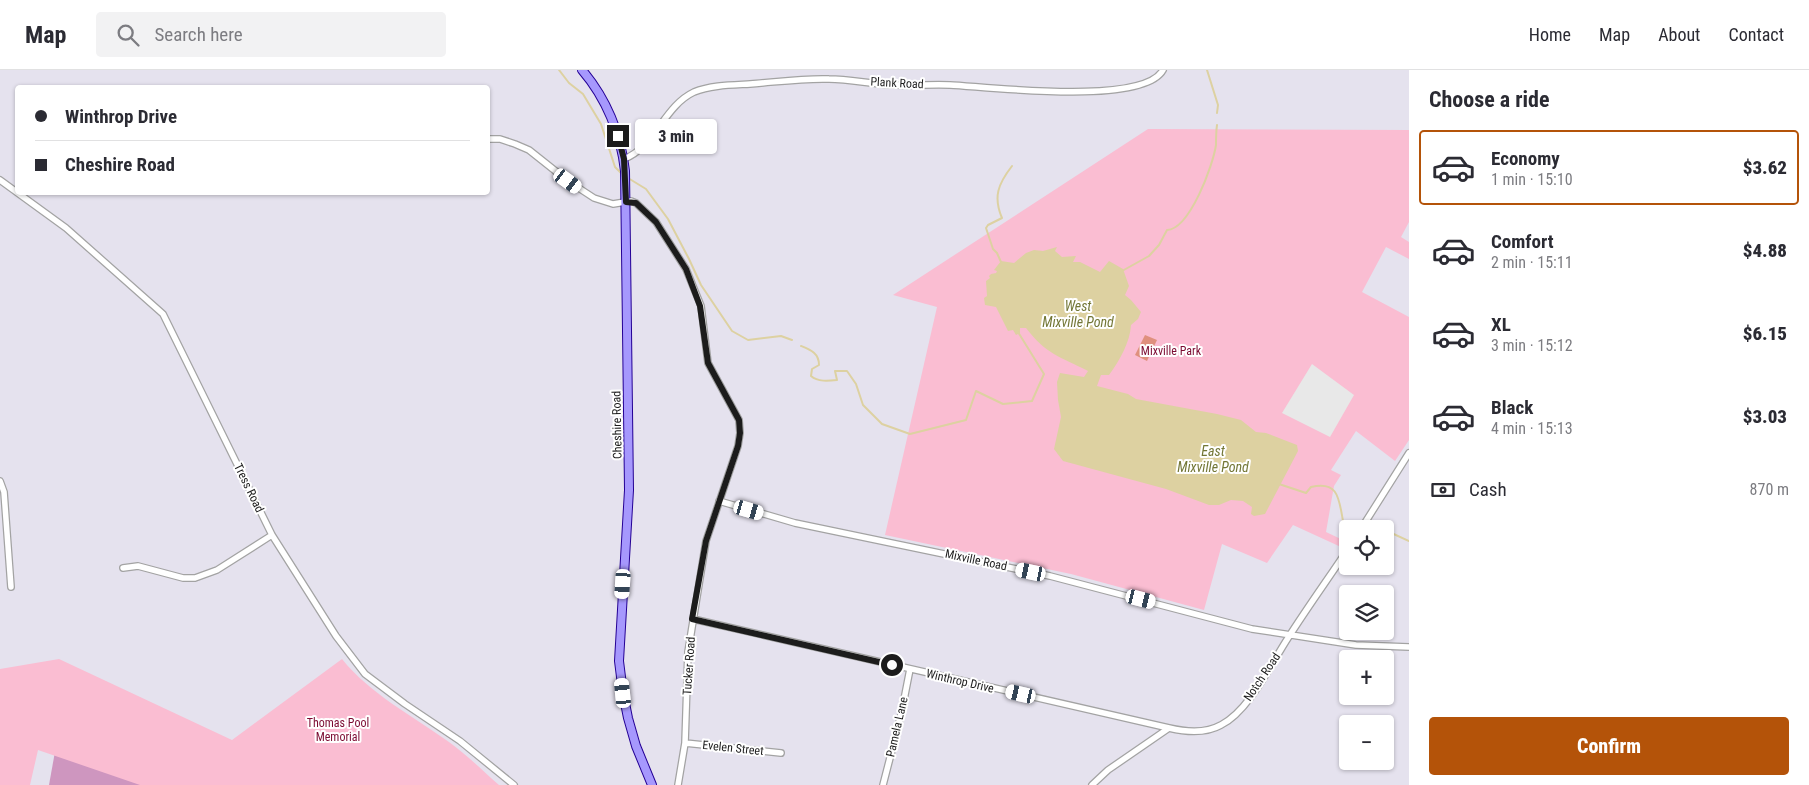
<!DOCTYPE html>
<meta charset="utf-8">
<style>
body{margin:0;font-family:"Roboto Condensed",sans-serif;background:#f2f2f3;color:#2b2b33;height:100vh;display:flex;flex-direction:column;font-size:19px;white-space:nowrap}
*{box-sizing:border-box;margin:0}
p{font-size:16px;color:#7c7c81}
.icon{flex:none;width:28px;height:28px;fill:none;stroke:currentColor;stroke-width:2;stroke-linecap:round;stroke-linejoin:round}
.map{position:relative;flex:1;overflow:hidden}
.panel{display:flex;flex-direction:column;background:#fff;width:400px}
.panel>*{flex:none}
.hud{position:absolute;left:15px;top:15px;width:475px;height:110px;border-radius:5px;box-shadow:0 1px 4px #0004;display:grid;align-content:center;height:110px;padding:0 20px;background:#fff}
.buttons{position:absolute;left:1339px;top:450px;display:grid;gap:10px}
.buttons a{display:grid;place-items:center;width:55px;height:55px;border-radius:5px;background:#fff;box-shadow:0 1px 4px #0004;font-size:25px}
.end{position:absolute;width:22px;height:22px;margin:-11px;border:6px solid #1c1c1c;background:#fff;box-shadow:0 0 0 2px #fff}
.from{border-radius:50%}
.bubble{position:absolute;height:35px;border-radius:5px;background:#fff;box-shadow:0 1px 4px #0004;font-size:16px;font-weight:800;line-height:35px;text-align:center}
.car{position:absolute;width:15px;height:30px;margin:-15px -8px;border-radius:6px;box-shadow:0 0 4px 1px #0007;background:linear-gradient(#fff 24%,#345 0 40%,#fff 0 76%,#345 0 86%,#fff 0)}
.hud b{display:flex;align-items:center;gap:18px;height:48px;font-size:19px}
.hud b+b{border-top:1px solid #e1e1e2}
.hud i{width:12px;height:12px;background:#2b2b33}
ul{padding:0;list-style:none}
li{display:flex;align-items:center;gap:15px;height:75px;margin:0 10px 8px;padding:0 10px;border:2px solid transparent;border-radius:5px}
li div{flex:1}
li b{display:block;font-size:19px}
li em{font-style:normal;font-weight:800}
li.active{border-color:#b45309}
li>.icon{width:45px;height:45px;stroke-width:1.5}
h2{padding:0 20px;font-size:22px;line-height:60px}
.pay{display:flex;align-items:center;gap:12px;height:55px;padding:0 20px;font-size:19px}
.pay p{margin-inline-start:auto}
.primary-button{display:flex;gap:10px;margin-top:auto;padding:10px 20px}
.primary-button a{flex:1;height:58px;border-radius:5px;background:#b45309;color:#fff;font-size:20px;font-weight:800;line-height:58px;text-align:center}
header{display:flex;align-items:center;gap:30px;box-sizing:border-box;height:70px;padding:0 25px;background:#fff;border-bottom:1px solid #e1e1e2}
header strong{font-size:24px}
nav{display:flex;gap:28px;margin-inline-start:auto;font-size:18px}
.search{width:350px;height:45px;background:#f2f2f3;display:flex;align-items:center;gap:12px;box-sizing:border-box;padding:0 18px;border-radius:5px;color:#7c7c81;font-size:19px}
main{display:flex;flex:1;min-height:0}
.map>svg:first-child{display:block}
.forest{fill:#ce96bf}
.park{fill:#fabdd2}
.pitch{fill:#df907e}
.parking{fill:#e8e8e8}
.water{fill:#ddd1a1}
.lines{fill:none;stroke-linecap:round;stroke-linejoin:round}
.stream{stroke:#ddd1a1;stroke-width:2}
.minor-casing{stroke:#a3a3a3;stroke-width:8}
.major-casing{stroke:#240095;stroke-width:10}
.minor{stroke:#fff;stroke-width:5.5}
.major{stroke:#a698fd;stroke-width:8}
.route{stroke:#1c1c1c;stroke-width:6}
.labels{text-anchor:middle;stroke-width:4;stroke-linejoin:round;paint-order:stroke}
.street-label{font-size:12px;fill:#1c1c1c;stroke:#fff}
.park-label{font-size:12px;fill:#7b0a31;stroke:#fff}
.water-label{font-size:14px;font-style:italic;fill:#727635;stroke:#fff}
</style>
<header>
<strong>Map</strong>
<div class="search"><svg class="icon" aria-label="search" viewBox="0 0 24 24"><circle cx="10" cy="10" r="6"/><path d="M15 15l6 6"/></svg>Search here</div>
<nav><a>Home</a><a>Map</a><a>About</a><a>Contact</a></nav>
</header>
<main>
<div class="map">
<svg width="1409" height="715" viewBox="0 0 1409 715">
<rect width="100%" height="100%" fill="#e5e2ee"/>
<path class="forest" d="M56 676 193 715H49Z"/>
<path class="park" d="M1148 59 1409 60V152L1401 167 1409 172V189L1386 177 1362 222 1409 247V370L1395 391 1356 361 1331 400 1341 405 1334 416 1326 462 1345 471 1341 477 1293 455 1267 493 1222 474 1204 540 1071 504 885 465 937 237 893 225Z
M59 589 232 670 342 589C370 624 413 646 449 672 467 685 483 701 499 715H140L38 680 30 715H0V599Z"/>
<path class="pitch" d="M1145 265 1157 270 1147 291 1135 285Z"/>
<path class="parking" d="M1312 294 1354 325 1330 367 1282 343Z"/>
<path class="water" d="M1057 177 1055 181 1062 187 1076 186 1073 192H1080L1100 202 1109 191 1123 199 1129 216 1125 225 1131 230 1141 242 1138 249 1131 255C1130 272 1120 290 1109 305H1101L1097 316 1128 324 1136 329 1217 344 1241 350 1256 362 1266 363 1297 375 1298 381 1265 444 1254 446 1251 444 1252 437 1243 431 1231 430 1219 435H1209L1166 419 1063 391 1054 379 1061 347 1058 330 1057 312 1060 303 1084 307 1088 301C1059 286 1047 285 1026 258H1020V263L1016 265 1013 260 1008 261 996 237 985 235 984 228 987 226 986 211 990 208 989 206 991 204 996 203 997 201 994 200 1001 191 1014 193 1026 183 1034 180 1043 181Z"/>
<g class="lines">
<path class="stream" d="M559 0 569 13 583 24 601 54 615 97 622 104
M1207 0 1218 35 1217 43
M628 108 646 119 668 149 689 189 701 215 732 261 748 270 781 266 792 270
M1001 192 997 183 993 179 986 158 988 155 1002 148C993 127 998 114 1012 96
M1122 201 1149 186 1159 175 1167 160C1190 159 1213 95 1216 75 1216 69 1216 62 1217 55
M801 276C811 280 819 283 819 295L812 299 811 306C818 312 828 311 837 310L835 301H847L856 314 863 335 882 354 910 364 966 350 976 321 1003 334 1032 331 1044 304 1018 262
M1279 414 1306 423 1311 417C1339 410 1339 430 1343 451L1360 457
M1373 459H1383
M1385 460 1409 471"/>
<g class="minor-casing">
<path id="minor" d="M488 69H500L515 74 529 80 568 111 594 128 613 134 631 131 636 133 656 152 686 199 701 236 708 293 739 350 740 363 738 376 706 471 688 582 685 673 678 715
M624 89C655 77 664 36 694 22 711 15 732 15 750 14 777 12 803 8 829 9 852 9 874 15 897 15 915 16 932 14 950 15 990 17 1143 36 1163 0
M0 110 66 158 163 244 272 465 336 566 365 604 405 634 460 671 514 715
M0 411 4 422 11 517
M719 431 795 453 1050 506 1252 559 1356 575 1409 577
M1361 459 1409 383
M123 498 138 496 183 508H195L217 500 272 465
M693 549 1169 658
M685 673 781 683
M883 715 901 645 910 599
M1092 715 1108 700 1169 658C1186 662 1205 664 1221 655 1249 641 1271 594 1288 568 1307 538 1328 509 1348 479"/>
</g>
<g class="major-casing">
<path id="major" d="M582 0C606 28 621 64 625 101L629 420 619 591 623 623 628 648 636 676 652 715"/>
</g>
<use href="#minor" class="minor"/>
<use href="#major" class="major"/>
</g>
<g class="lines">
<path class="route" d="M618 66 624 89 626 132 636 133 656 152 686 199 700 236 708 293 739 350 740 363 738 376 706 471 692 549 892 595"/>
</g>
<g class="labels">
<g class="street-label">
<text transform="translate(897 13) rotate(3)" y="4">Plank Road</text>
<text transform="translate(617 355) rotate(-91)" y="4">Cheshire Road</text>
<text transform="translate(249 418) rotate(64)" y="4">Tress Road</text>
<text transform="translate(976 490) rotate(12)" y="4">Mixville Road</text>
<text transform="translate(689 596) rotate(-86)" y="4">Tucker Road</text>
<text transform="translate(1262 607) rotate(-56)" y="4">Notch Road</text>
<text transform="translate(960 611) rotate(13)" y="4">Winthrop Drive</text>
<text transform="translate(897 657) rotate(-77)" y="4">Pamela Lane</text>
<text transform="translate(733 678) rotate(6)" y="4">Evelen Street</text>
</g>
<g class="park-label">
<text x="1171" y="285">Mixville Park</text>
<text x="338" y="657">Thomas Pool<tspan x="338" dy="14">Memorial</tspan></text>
</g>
<g class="water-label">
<text x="1078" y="241">West<tspan x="1078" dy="16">Mixville Pond</tspan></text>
<text x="1213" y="386">East<tspan x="1213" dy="16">Mixville Pond</tspan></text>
</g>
</g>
</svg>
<div class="buttons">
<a><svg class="icon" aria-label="locate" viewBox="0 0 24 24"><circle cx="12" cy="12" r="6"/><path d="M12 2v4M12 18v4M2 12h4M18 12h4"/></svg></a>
<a><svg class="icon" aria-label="layers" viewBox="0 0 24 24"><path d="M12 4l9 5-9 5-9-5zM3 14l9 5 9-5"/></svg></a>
<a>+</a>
<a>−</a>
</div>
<i class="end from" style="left:892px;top:595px"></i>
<i class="end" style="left:618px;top:66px"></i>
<div class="bubble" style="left:635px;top:49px;width:82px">3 min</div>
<i class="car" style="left:568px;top:111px;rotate:126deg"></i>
<i class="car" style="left:749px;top:440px;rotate:106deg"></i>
<i class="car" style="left:1031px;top:502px;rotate:282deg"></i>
<i class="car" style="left:623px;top:514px;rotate:184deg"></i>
<i class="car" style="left:1141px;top:529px;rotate:104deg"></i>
<i class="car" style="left:623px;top:623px;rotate:354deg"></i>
<i class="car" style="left:1021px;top:624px;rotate:283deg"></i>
<div class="hud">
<b><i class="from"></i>Winthrop Drive</b>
<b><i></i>Cheshire Road</b>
</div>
</div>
<section class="panel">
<h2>Choose a ride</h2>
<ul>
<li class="active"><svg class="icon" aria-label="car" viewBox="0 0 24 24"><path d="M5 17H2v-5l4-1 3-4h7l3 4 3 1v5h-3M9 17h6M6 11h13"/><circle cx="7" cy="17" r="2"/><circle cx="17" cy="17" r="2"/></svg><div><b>Economy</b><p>1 min · 15:10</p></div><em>$3.62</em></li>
<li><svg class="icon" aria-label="car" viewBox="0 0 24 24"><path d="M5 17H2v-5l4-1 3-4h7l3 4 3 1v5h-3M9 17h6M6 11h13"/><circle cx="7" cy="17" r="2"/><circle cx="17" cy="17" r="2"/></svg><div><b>Comfort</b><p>2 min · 15:11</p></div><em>$4.88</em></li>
<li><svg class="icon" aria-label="car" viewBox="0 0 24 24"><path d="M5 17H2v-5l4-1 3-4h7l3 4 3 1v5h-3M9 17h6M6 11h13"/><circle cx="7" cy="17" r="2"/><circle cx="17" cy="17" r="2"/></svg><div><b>XL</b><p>3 min · 15:12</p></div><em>$6.15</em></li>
<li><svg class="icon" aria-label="car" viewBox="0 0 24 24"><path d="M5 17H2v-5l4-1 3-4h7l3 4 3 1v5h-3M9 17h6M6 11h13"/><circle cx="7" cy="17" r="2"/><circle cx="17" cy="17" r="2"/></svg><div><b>Black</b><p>4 min · 15:13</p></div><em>$3.03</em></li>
</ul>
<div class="pay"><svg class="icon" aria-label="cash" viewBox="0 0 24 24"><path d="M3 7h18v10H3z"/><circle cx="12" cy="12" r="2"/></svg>Cash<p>870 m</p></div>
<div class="primary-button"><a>Confirm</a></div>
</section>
</main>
